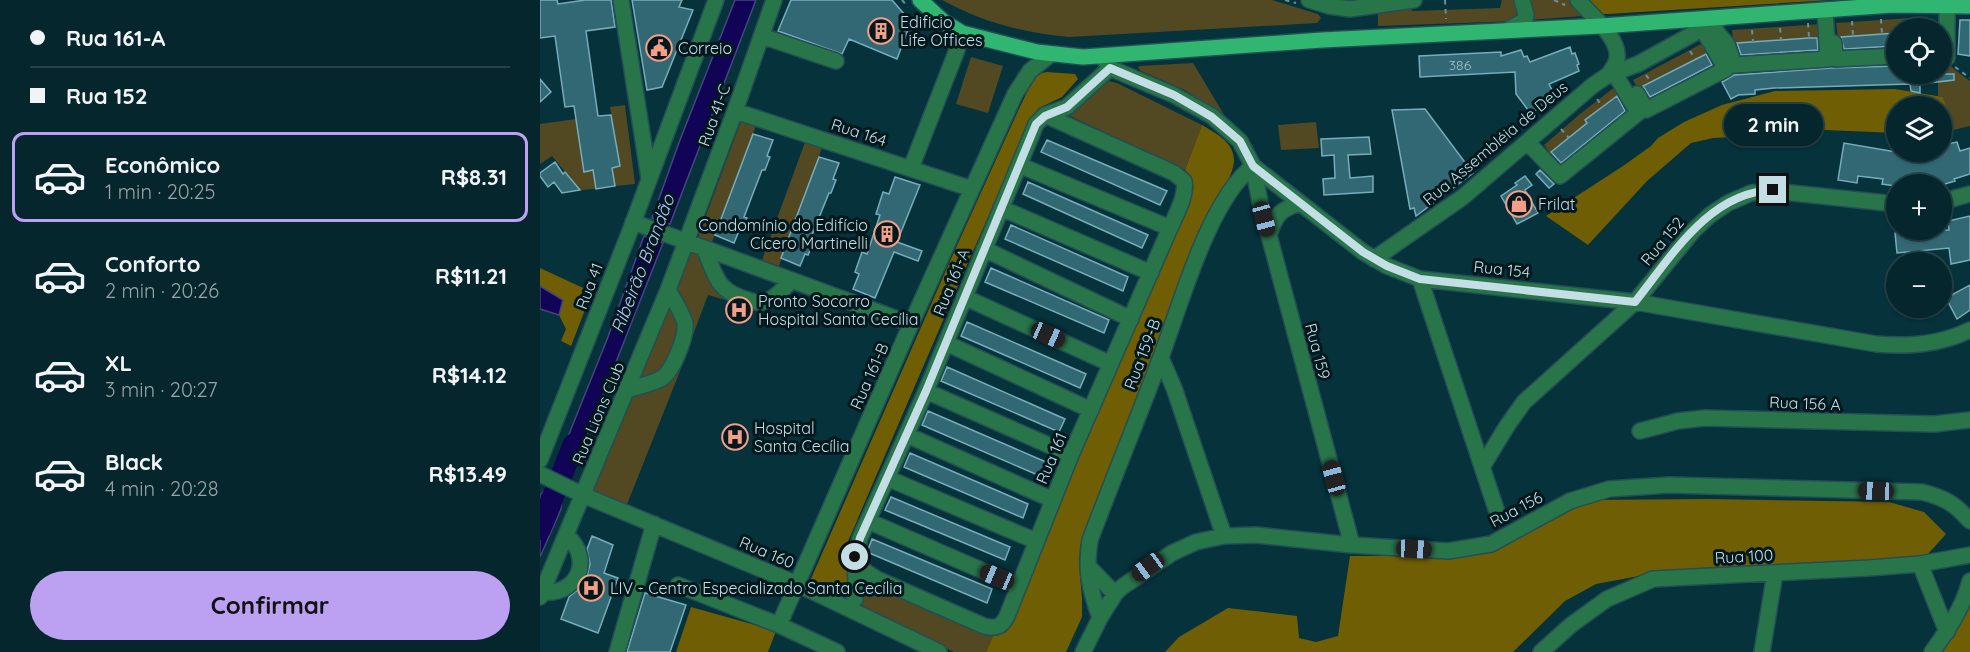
<!DOCTYPE html>
<html lang="pt">
<meta charset="utf-8">
<style>
body{margin:0;font-family:Quicksand,sans-serif;background:#123238;color:#f1f3f6;height:100vh;display:flex;flex-direction:column;font-size:22px;white-space:nowrap}
*{box-sizing:border-box;margin:0}
p{font-size:20px;color:#97a5a9}
.icon{flex:none;width:33px;height:33px;fill:none;stroke:currentColor;stroke-width:2;stroke-linecap:round;stroke-linejoin:round}
.map{position:relative;flex:1;overflow:hidden}
.drawer{display:flex;flex-direction:column;background:#04262c;width:540px}
.drawer>*{flex:none}
.top-card{display:grid;align-content:center;height:132px;padding:0 30px;background:#04262c}
.fabs{position:absolute;left:1346px;top:18px;display:grid;gap:12px}
.fabs a{display:grid;place-items:center;width:66px;height:66px;border-radius:50%;background:#04262c;box-shadow:0 2px 4px #0004,0 0 0 2px #254348;font-size:30px}
.end{position:absolute;width:27px;height:27px;margin:-14px;border:8px solid #c3dee5;background:#111;box-shadow:0 0 0 3px #111}
.from{border-radius:50%}
.bubble{position:absolute;height:42px;border-radius:21px;background:#04262c;box-shadow:0 2px 4px #0004,0 0 0 2px #254348;font-size:20px;font-weight:700;line-height:42px;text-align:center}
.car{position:absolute;width:18px;height:36px;margin:-18px -9px;border-radius:8px;box-shadow:0 0 4px 2px #0007;background:linear-gradient(#222 24%,#8ab4d8 0 40%,#222 0 76%,#8ab4d8 0 86%,#222 0)}
.top-card b{display:flex;align-items:center;gap:21px;height:57px;font-size:22px}
.top-card b+b{border-top:2px solid #254348}
.top-card i{width:15px;height:15px;background:#f1f3f6}
ul{padding:0;list-style:none}
li{display:flex;align-items:center;gap:18px;height:90px;margin:0 12px 9px;padding:0 18px;border:3px solid transparent;border-radius:12px}
li div{flex:1}
li b{display:block;font-size:22px}
li em{font-style:normal;font-weight:700}
li.on{border-color:#bca0f2}
li>.icon{width:54px;height:54px;stroke-width:1.5}
.action{display:flex;gap:12px;margin-top:auto;padding:12px 30px}
.action a{flex:1;height:69px;border-radius:36px;background:#bca0f2;color:#111;font-size:24px;font-weight:700;line-height:69px;text-align:center}
main{display:flex;flex:1;min-height:0}
.map>svg:first-child{display:block}
.green{fill:#524923}
.forest{fill:#705e04}
.water{fill:#110355;stroke:#464580;stroke-width:1.5}
.lines{fill:none;stroke-linecap:round;stroke-linejoin:round}
.river{stroke:#110355;stroke-width:22}
.building{fill:#326874;stroke:#77adbb;stroke-width:1.5}
.minor-casing{stroke:#234e56;stroke-width:18}
.major-casing{stroke:#234e56;stroke-width:18}
.path{stroke:#6c8f97;stroke-width:2;stroke-dasharray:4.5 4.5;stroke-linecap:butt}
.minor{stroke:#29754a;stroke-width:15}
.major{stroke:#31b671;stroke-width:15}
.route{stroke:#c3dee5;stroke-width:8}
.labels{text-anchor:middle;stroke-width:6;stroke-linejoin:round;paint-order:stroke}
.number-label{font-size:14px;fill:#9fc0c9}
.poi-label{font-size:16px;fill:#c3dee5;stroke:#03181d;text-anchor:start}
.street-label{font-size:16px;fill:#c3dee5;stroke:#03181d}
.water-label{font-size:18px;font-style:italic;fill:#b8c3fa;stroke:#03181d}
</style>
<main>
<section class="drawer">
<div class="top-card">
<b><i class="from"></i>Rua 161-A</b>
<b><i></i>Rua 152</b>
</div>
<ul>
<li class="on"><svg class="icon" aria-label="car" viewBox="0 0 24 24"><path d="M5 17H2v-5l4-1 3-4h7l3 4 3 1v5h-3M9 17h6M6 11h13"/><circle cx="7" cy="17" r="2"/><circle cx="17" cy="17" r="2"/></svg><div><b>Econômico</b><p>1 min · 20:25</p></div><em>R$8.31</em></li>
<li><svg class="icon" aria-label="car" viewBox="0 0 24 24"><path d="M5 17H2v-5l4-1 3-4h7l3 4 3 1v5h-3M9 17h6M6 11h13"/><circle cx="7" cy="17" r="2"/><circle cx="17" cy="17" r="2"/></svg><div><b>Conforto</b><p>2 min · 20:26</p></div><em>R$11.21</em></li>
<li><svg class="icon" aria-label="car" viewBox="0 0 24 24"><path d="M5 17H2v-5l4-1 3-4h7l3 4 3 1v5h-3M9 17h6M6 11h13"/><circle cx="7" cy="17" r="2"/><circle cx="17" cy="17" r="2"/></svg><div><b>XL</b><p>3 min · 20:27</p></div><em>R$14.12</em></li>
<li><svg class="icon" aria-label="car" viewBox="0 0 24 24"><path d="M5 17H2v-5l4-1 3-4h7l3 4 3 1v5h-3M9 17h6M6 11h13"/><circle cx="7" cy="17" r="2"/><circle cx="17" cy="17" r="2"/></svg><div><b>Black</b><p>4 min · 20:28</p></div><em>R$13.49</em></li>
</ul>
<div class="action"><a>Confirmar</a></div>
</section>
<div class="map">
<svg width="1430" height="652" viewBox="0 0 1430 652">
<rect width="100%" height="100%" fill="#05323b"/>
<path class="green" d="M402 0H732L778 14 781 18 777 23 529 37C484 33 442 22 402 0Z
M962 0H977L981 15 977 21 838 26V11L872 7V11L960 8Z
M987 0H1032L1044 16 988 20Z
M1386 17V28H1356V33L1298 37 1296 23Z
M1282 24 1283 37 1196 43 1197 62H1195L1192 30Z
M1165 42 1171 51 1098 89 1093 80Z
M431 57 463 66 448 113 416 104Z
M1405 60 1415 70 1430 81V126L1413 130 1403 97 1398 96V74H1401V62Z
M653 63 686 118 645 90 601 71 598 68 599 66Z
M568 81 577 83 662 125 645 170 528 115C543 106 550 82 568 81Z
M1076 86 1081 93 1045 120 1047 123 1010 153 1004 145 1040 114Z
M85 105 95 184 75 186 72 168 80 166 70 107Z
M36 119 44 171 53 170 56 189 40 190 12 156 0 164V124Z
M201 121 216 126 172 242 158 237Z
M776 122 779 148 741 150 738 125Z
M265 142 282 148 239 266 222 260Z
M146 241 164 248 190 298 189 301 168 295 150 343 144 337 137 356H146L84 512 43 495Z
M338 587 453 636 446 652H414L324 608 321 604 323 597 332 588Z"/>
<path class="forest" d="M1045 0H1290L1068 14H1061Z
M507 72 535 74 538 79 522 97 499 108 493 115 426 267 318 518C314 530 304 545 304 559 304 565 308 571 309 577 313 606 282 587 270 581L410 261 478 111 494 78 502 73Z
M1355 89 1403 97 1412 124 1401 126V106H1356V133L1262 129V109H1232L1230 135 1173 138 1151 143 1107 181 1048 245 1006 216 1083 166 1111 146 1118 138 1144 122 1182 105 1235 91Z
M662 125C675 133 694 142 694 160 694 178 671 208 664 227 648 269 632 312 615 355 589 419 562 482 540 547L539 564 542 598V617L526 652H446L453 636 466 632 473 621 558 411 653 192C654 182 653 177 645 170Z
M0 268 52 292 31 346 21 341 26 329 19 315 23 300 0 286Z
M1169 499 1349 502 1384 512 1406 534 1388 554 1365 561 1115 573 1056 584 1025 601 973 652H625L639 637 688 608 757 616 759 638 776 642 798 636 810 556H913L1039 500Z
M1430 595V652H1398Z
M151 607 236 631 228 652H136Z"/>
<path class="water" d="M195 0H216L130 224 112 218 140 140Z
M104 236 123 243 31 476 15 469 68 337Z
M0 286 23 300 19 315 0 309Z
M4 491 21 498V509L0 557V495Z"/>
<g class="lines">
<path class="river" d="M0 529 34 444"/>
</g>
<path class="building" d="M0 0H17L18 4 45 0H71L75 27 46 31 58 116 71 115 80 166 72 168 75 186 56 189 53 170 44 172 34 106 25 107 15 36 0 38Z
M92 0H142L139 7 153 10 122 87 107 90Z
M251 0H352L371 22 357 59 309 39 302 54 238 31Z
M1420 20H1430V56L1418 54Z
M1356 33V46L1304 49 1301 37Z
M1269 38H1277L1278 50 1201 55 1197 43Z
M1030 47 1032 54 1035 53 1039 64 1037 65 1039 71 1009 84 1015 96 991 114 976 94 975 72 880 77 879 56 961 52V56L981 50 984 57 987 56 990 62Z
M1166 54 1172 65 1110 97 1103 86Z
M1356 66V74H1414V80L1380 84V93L1371 91 1370 84 1234 88 1215 90V94L1198 95 1191 99 1182 82 1194 75 1291 68Z
M0 79 11 92 0 102Z
M1077 96 1085 111 1021 163 1011 152 1047 123 1045 120Z
M885 109 933 173 876 216 874 208 870 209 852 110Z
M213 134 233 140 227 156 230 157 225 170H222L204 217 207 218 202 232 199 231 194 243 175 235Z
M829 137 831 154 808 155 810 178 833 176V192L784 195 783 179 795 178 794 155 782 156 781 139Z
M507 140 627 191 620 205 501 152Z
M1417 142 1420 151 1430 148V174L1414 179 1415 181 1405 184 1356 186 1342 184 1343 179 1318 176 1317 183 1298 180 1304 143 1356 152H1369V153L1401 152V145Z
M279 157 299 163 293 179 296 180 291 193H289L270 240 274 241 268 255 265 254 260 266 241 258Z
M15 162 23 174 25 172 40 190 22 193 14 182 8 187 0 176V173Z
M1000 170 1014 184 1009 188 996 174Z
M985 176 992 185 985 190 998 213 977 224 961 196 977 185 975 183Z
M355 177 380 185 357 242 382 251 378 261 354 252 335 298 313 289 319 274 315 272 322 252 327 254 340 215 336 214 343 192 349 194Z
M488 182 608 235 602 248 483 194Z
M1430 216V260L1411 264 1409 248 1357 253 1355 233 1360 232 1361 230H1409L1408 221Z
M471 225 588 277 583 291 465 239Z
M451 268 569 320 564 333 445 282Z
M1430 285V310L1417 319 1406 298Z
M427 322 546 374 540 388 421 336Z
M407 367 525 419 519 432 401 381Z
M388 411 506 462 500 476 382 425Z
M370 453 488 504 483 518 364 467Z
M351 497 470 547 465 560 345 510Z
M52 536 73 545 64 573 78 578 58 633 21 619 29 597 41 587 47 576 50 564 47 549Z
M332 539 452 589 447 603 327 552Z
M105 593 146 605 130 652H87Z"/>
<g class="lines">
<g class="minor-casing">
<path id="minor" d="M81 0 109 178
M769 0 789 6 810 9 874 0
M1038 0C1050 14 1080 38 1077 58 1076 65 1072 70 1068 75
M1407 5V58
M1170 24 1187 44 1194 65 1288 59 1285 11
M968 30 985 20 986 15 982 0
M222 36 296 61
M1294 43 1295 59 1356 56
M562 56 570 68 634 95 672 116 700 141 713 166 823 252 847 266 880 279 1095 302 1336 344C1367 347 1401 344 1430 330
M1097 94 1106 110 1186 69 1162 28
M195 111 432 189
M987 142 1020 176 1098 113 1075 74
M479 165 630 228
M371 168 417 50 413 29
M1401 202 1430 194
M461 208 611 273
M93 222 371 324
M729 235C736 215 739 210 760 203
M164 248C176 276 176 291 208 300 216 303 223 304 231 299 239 294 246 286 252 280
M444 249 591 319
M834 259 923 197 1052 86 1068 75 1098 64 1182 18
M880 279 956 509
M424 297 571 364
M406 343 551 410
M621 358 634 388 684 536
M87 390C99 386 112 384 122 378 133 371 147 335 145 323 142 312 134 300 128 290
M386 391 531 455
M1100 431 1138 421 1165 418 1394 424 1430 420
M367 435 513 500
M0 460 90 231 176 0
M942 467 967 426 984 402 1095 302 1153 231 1170 215 1188 203 1211 193 1233 191 1356 204
M0 474 43 495 257 584 399 652
M347 478 496 541
M328 521 478 586
M314 564 337 579 444 626C455 629 462 627 467 616L531 455 630 228C636 214 647 196 644 181L634 173 505 115
M1380 564 1407 632
M548 566 575 594
M138 585 239 625 297 652
M2 592C38 596 54 558 26 535
M0 597 128 290 195 111 234 0
M315 599 313 592 316 584 315 557 320 538 386 391 496 124 505 115 527 107 570 68
M560 618C550 590 545 571 550 540 573 479 598 418 621 357 641 303 669 200 713 166L720 202 812 545
M239 625 371 324 475 94 490 71 511 54
M77 652 114 524
M543 652 560 618 575 594 582 587 632 553 656 542 684 536 716 535 812 545 908 551 951 544 1030 501 1069 489 1129 485 1382 492C1405 498 1414 503 1430 521
M1001 652 1031 625 1067 599 1113 579 1329 568 1380 564 1430 555
M1222 652 1235 573
M1392 652C1408 630 1423 607 1430 581"/>
</g>
<g class="major-casing">
<path id="major" d="M380 0 404 22 422 33 497 52 543 57 782 40 1061 26 1353 5 1430 6"/>
</g>
<path class="path" d="M362 0 368 7
M745 0 756 3
M905 0 906 19
M1014 0 1025 5
M1341 19 1342 34
M1368 19 1369 28
M1312 21 1313 36
M1268 23 1269 38
M1240 28 1241 40
M1212 30 1213 42
M1150 51 1155 59
M1415 67 1430 78
M1106 75 1111 82
M1057 99 1063 107
M1021 129 1029 138"/>
<use href="#minor" class="minor"/>
<use href="#major" class="major"/>
</g>
<g class="lines">
<path class="route" d="M315 557 320 538 386 391 496 124 505 116 527 107 570 68 634 95 672 117 700 141 713 166 823 252 847 266 880 279 1095 302C1131 257 1169 192 1233 190"/>
</g>
<defs>
<g id="building-ring" transform="scale(1.35)"><circle r="9.5" fill="#03181d" stroke="#f49e88" stroke-width="1.5"/><path d="M-4-6H4V6H1V3H-1V6H-4ZM-2.5-4.3h1.7v1.8h-1.7ZM.8-4.3h1.7v1.8H.8ZM-2.5-1h1.7V.8h-1.7ZM.8-1h1.7V.8H.8Z" fill="#f49e88"/></g>
<g id="civic-ring" transform="scale(1.35)"><circle r="9.5" fill="#03181d" stroke="#f49e88" stroke-width="1.5"/><path d="M-.6-6.5H3V-4.5H.6V-3L4-1V1h2V6H-6V1h2V-1L-.6-3ZM-1.2 2.5V6h2.4V2.5Z" fill="#f49e88"/></g>
<g id="shop-ring" transform="scale(1.35)"><circle r="9.5" fill="#03181d" stroke="#f49e88" stroke-width="1.5"/><path d="M-5-2.5h2.3a2.7 3.5 0 0 1 5.4 0H5L5.5 6h-11ZM-1.5-2.5h3a1.5 2.3 0 0 0-3 0Z" fill="#f49e88"/></g>
<g id="hospital-ring" transform="scale(1.35)"><circle r="9.5" fill="#03181d" stroke="#f49e88" stroke-width="1.5"/><path d="M-5-5h3v3.5h4V-5h3V5h-3V1.5h-4V5h-3Z" fill="#f49e88"/></g>
</defs>
<g fill-rule="evenodd">
<use href="#building-ring" x="341" y="31"/>
<use href="#civic-ring" x="119" y="48"/>
<use href="#shop-ring" x="979" y="204"/>
<use href="#building-ring" x="347" y="234"/>
<use href="#hospital-ring" x="199" y="310"/>
<use href="#hospital-ring" x="195" y="437"/>
<use href="#hospital-ring" x="51" y="588"/>
</g>
<g class="labels">
<g class="number-label">
<text x="920" y="70">386</text>
</g>
<g class="poi-label">
<text x="360" y="28">Edificio<tspan x="360" dy="18">Life Offices</tspan></text>
<text x="138" y="54">Correio</text>
<text x="998" y="210">Frilat</text>
<text x="328" y="231" text-anchor="end">Condomínio do Edifício<tspan x="328" dy="18">Cícero Martinelli</tspan></text>
<text x="218" y="307">Pronto Socorro<tspan x="218" dy="18">Hospital Santa Cecília</tspan></text>
<text x="214" y="434">Hospital<tspan x="214" dy="18">Santa Cecília</tspan></text>
<text x="70" y="594">LIV - Centro Especializado Santa Cecília</text>
</g>
<g class="street-label">
<text transform="translate(174 115) rotate(-70)" y="6">Rua 41-C</text>
<text transform="translate(319 132) rotate(18)" y="6">Rua 164</text>
<text transform="translate(955 143) rotate(-40)" y="6">Rua Assembléia de Deus</text>
<text transform="translate(1122 241) rotate(-50)" y="6">Rua 152</text>
<text transform="translate(962 269) rotate(6)" y="6">Rua 154</text>
<text transform="translate(411 282) rotate(-68)" y="6">Rua 161-A</text>
<text transform="translate(49 286) rotate(-69)" y="6">Rua 41</text>
<text transform="translate(778 351) rotate(75)" y="6">Rua 159</text>
<text transform="translate(602 354) rotate(-69)" y="6">Rua 159-B</text>
<text transform="translate(329 376) rotate(-66)" y="6">Rua 161-B</text>
<text transform="translate(1265 403) rotate(2)" y="6">Rua 156 A</text>
<text transform="translate(58 413) rotate(-67)" y="6">Rua Lions Club</text>
<text transform="translate(511 458) rotate(-67)" y="6">Rua 161</text>
<text transform="translate(976 509) rotate(-28)" y="6">Rua 156</text>
<text transform="translate(227 552) rotate(23)" y="6">Rua 160</text>
<text transform="translate(1204 556) rotate(-3)" y="6">Rua 100</text>
</g>
<g class="water-label">
<text transform="translate(103 264) rotate(-69)" y="6">Ribeirão Brandão</text>
</g>
</g>
</svg>
<div class="fabs">
<a><svg class="icon" aria-label="locate" viewBox="0 0 24 24"><circle cx="12" cy="12" r="6"/><path d="M12 2v4M12 18v4M2 12h4M18 12h4"/></svg></a>
<a><svg class="icon" aria-label="layers" viewBox="0 0 24 24"><path d="M12 4l9 5-9 5-9-5zM3 14l9 5 9-5"/></svg></a>
<a>+</a>
<a>−</a>
</div>
<i class="end from" style="left:315px;top:557px"></i>
<i class="end" style="left:1233px;top:190px"></i>
<div class="bubble" style="left:1184px;top:104px;width:99px">2 min</div>
<i class="car" style="left:724px;top:219px;rotate:165deg"></i>
<i class="car" style="left:508px;top:335px;rotate:114deg"></i>
<i class="car" style="left:794px;top:478px;rotate:345deg"></i>
<i class="car" style="left:1336px;top:491px;rotate:272deg"></i>
<i class="car" style="left:874px;top:549px;rotate:93deg"></i>
<i class="car" style="left:608px;top:567px;rotate:234deg"></i>
<i class="car" style="left:457px;top:577px;rotate:293deg"></i>
</div>
</main>
